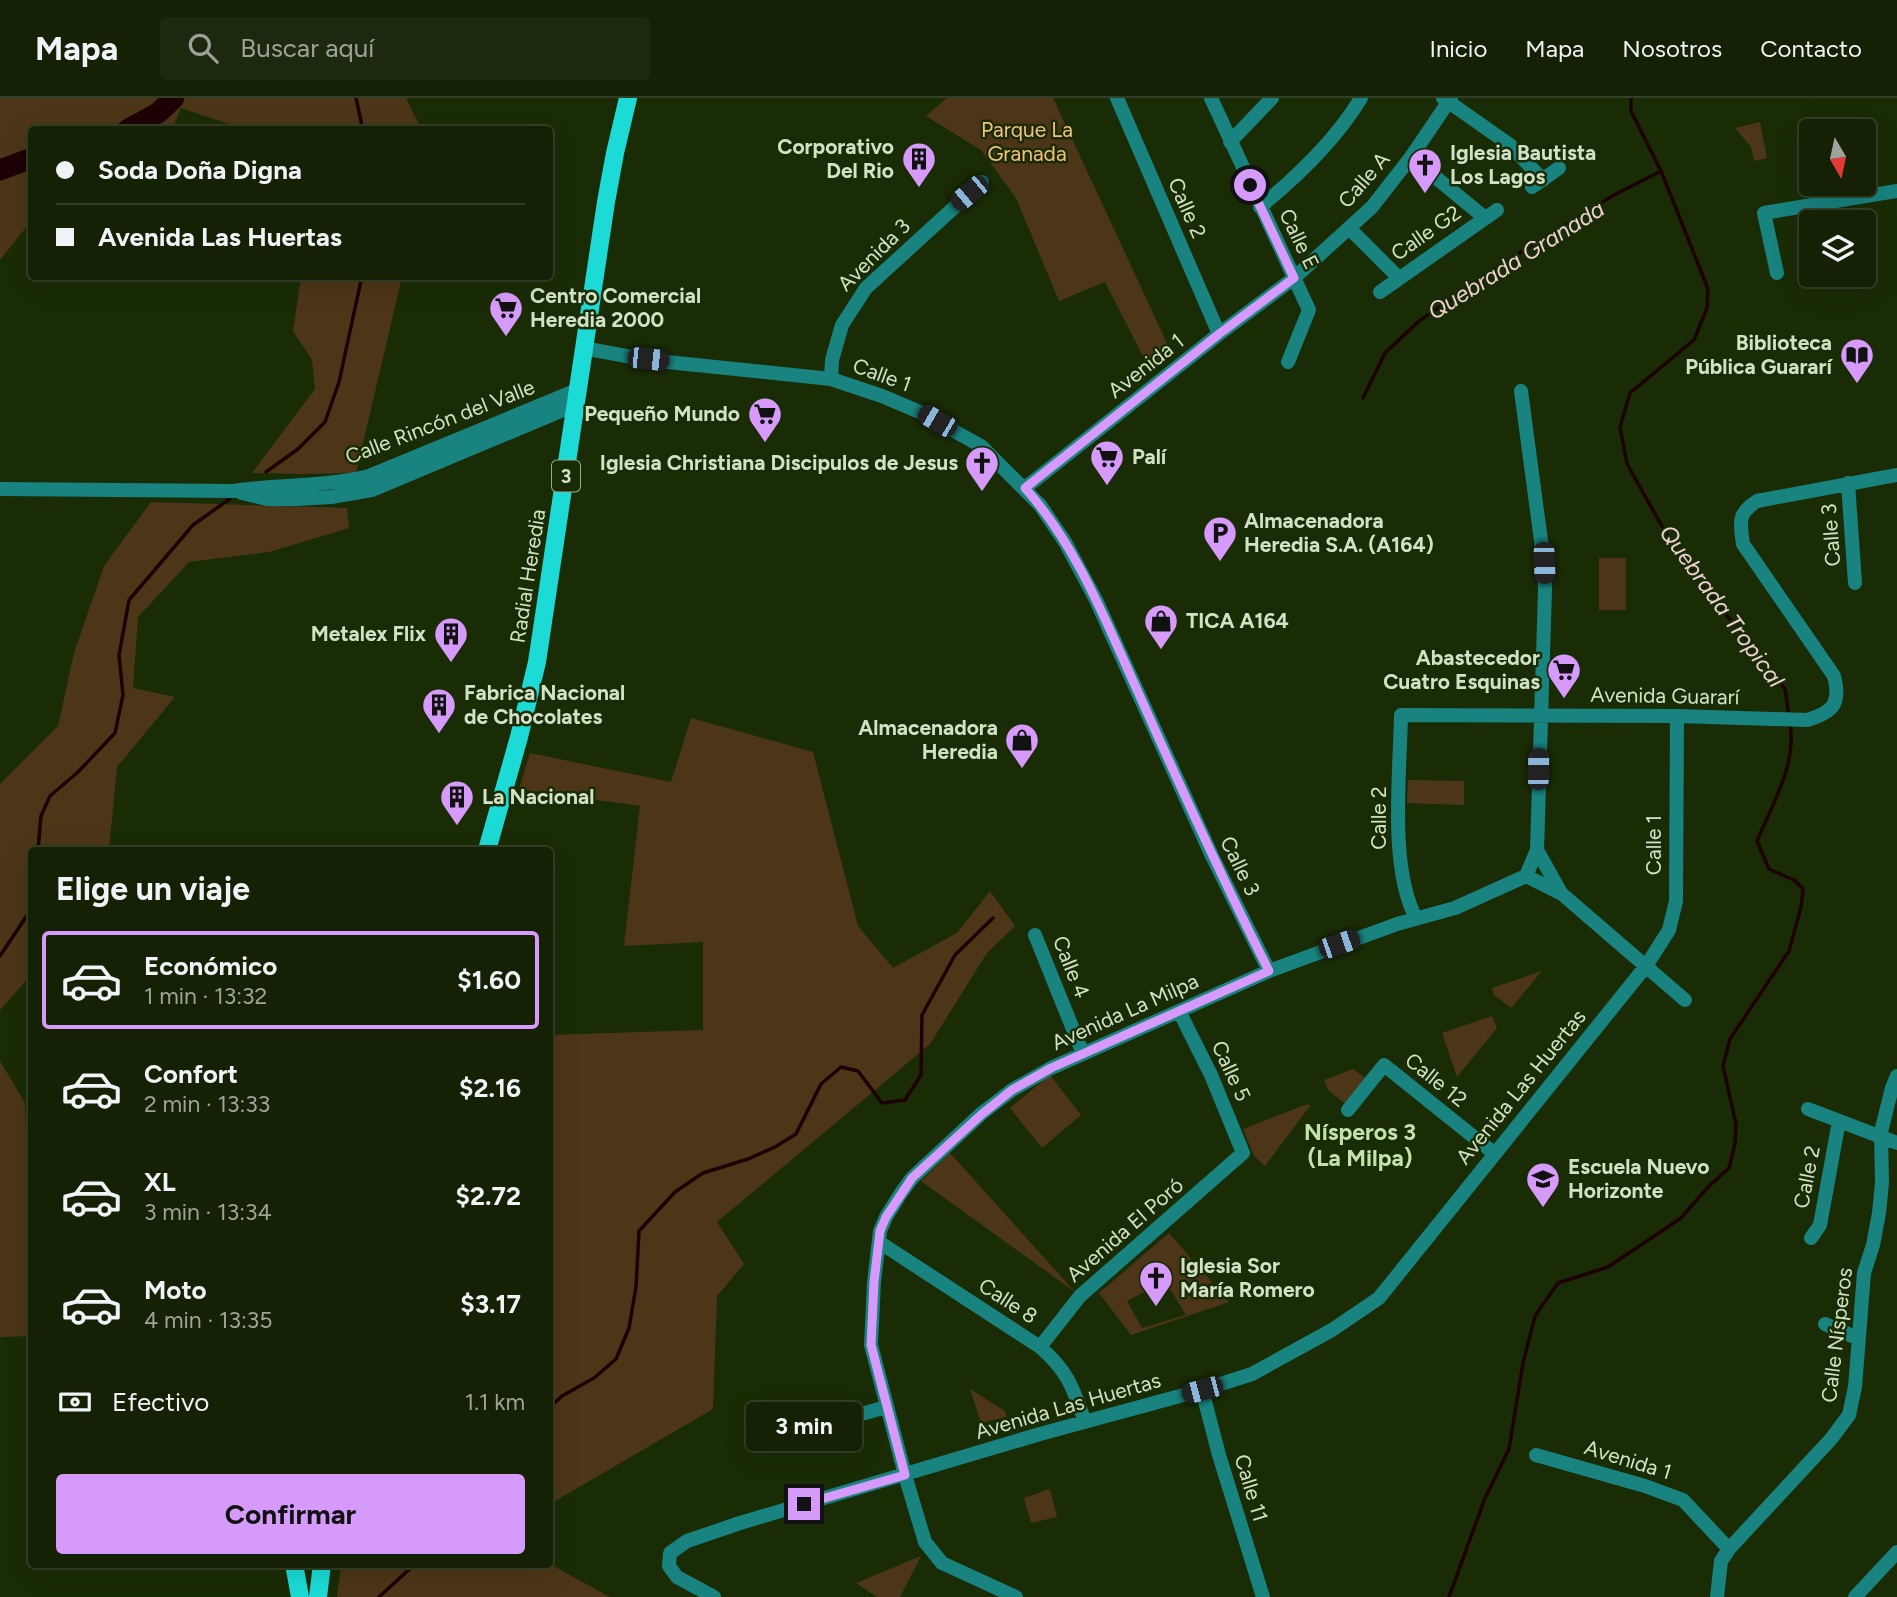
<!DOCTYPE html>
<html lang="es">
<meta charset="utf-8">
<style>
body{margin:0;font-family:Figtree,sans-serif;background:#1d290e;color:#f1f3f6;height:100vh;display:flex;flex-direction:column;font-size:26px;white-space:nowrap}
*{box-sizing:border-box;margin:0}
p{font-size:23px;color:#9da39a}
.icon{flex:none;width:38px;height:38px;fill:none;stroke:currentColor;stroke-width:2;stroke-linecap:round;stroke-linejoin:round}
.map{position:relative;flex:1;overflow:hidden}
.panel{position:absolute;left:28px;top:749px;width:525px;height:721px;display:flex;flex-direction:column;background:#142104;border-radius:7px;box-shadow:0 7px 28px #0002,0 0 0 2px #333e26}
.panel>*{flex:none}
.banner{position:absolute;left:28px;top:28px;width:525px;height:154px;border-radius:7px;box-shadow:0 7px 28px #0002,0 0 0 2px #333e26;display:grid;align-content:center;height:154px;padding:0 28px;background:#142104}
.needle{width:46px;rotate:171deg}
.tools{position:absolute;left:1799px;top:21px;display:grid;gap:14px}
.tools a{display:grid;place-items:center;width:77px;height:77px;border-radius:7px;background:#142104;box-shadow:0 7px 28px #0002,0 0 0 2px #333e26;font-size:35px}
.end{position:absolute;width:32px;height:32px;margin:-16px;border:9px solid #d69bfa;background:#111;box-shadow:0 0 0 4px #111}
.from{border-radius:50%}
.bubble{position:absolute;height:49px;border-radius:7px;background:#142104;box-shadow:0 7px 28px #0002,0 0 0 2px #333e26;font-size:23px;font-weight:700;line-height:49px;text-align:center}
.car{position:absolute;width:21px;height:42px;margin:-21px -10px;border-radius:9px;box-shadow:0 0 5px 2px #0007;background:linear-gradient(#222 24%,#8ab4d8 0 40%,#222 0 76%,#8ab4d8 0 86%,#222 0)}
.banner b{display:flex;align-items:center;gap:24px;height:66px;font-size:26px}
.banner b+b{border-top:2px solid #333e26}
.banner i{width:18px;height:18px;background:#f1f3f6}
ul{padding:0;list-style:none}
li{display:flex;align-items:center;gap:21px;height:98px;margin:0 14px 10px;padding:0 14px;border:4px solid transparent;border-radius:7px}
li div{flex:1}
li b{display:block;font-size:26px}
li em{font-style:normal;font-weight:700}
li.current{border-color:#d69bfa}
li>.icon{width:63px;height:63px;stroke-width:1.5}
h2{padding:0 28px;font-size:32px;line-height:84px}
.pay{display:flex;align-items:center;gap:18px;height:77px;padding:0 28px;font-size:26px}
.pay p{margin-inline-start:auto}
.action{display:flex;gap:14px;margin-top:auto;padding:14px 28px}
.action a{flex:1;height:80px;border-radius:7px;background:#d69bfa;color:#111;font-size:28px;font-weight:700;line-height:80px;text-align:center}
header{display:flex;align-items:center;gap:42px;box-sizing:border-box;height:98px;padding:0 35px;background:#142104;border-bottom:2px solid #333e26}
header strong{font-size:33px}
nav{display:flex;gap:38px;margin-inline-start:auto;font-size:24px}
.search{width:490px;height:63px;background:#1d290e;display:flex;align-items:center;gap:18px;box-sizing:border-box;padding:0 24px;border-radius:7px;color:#9da39a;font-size:26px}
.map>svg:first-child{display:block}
.green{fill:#4d3618;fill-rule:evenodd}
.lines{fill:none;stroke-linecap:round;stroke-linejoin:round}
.stream{stroke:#1c0105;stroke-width:3.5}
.river{stroke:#1c0105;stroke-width:21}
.minor{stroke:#18837f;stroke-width:14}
.primary{stroke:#1cdbd6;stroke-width:18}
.route{stroke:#d69bfa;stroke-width:9}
.labels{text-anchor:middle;stroke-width:5;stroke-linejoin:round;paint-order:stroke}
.shield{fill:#1a2c06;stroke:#9bab8d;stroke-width:2}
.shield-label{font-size:19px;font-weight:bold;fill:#d2e2c7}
.park-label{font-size:21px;fill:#f4c07f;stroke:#1a2c06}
.poi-label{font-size:21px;font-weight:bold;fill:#d2e2c7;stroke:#1a2c06;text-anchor:start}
.street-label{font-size:21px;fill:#d2e2c7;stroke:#1a2c06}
.water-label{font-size:23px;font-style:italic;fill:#f0d2d4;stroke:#1a2c06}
.neighbourhood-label{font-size:23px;font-weight:bold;fill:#c3e2ab;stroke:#1a2c06}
</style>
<header>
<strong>Mapa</strong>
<div class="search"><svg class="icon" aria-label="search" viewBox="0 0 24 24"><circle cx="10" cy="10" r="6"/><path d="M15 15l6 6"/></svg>Buscar aquí</div>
<nav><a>Inicio</a><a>Mapa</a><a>Nosotros</a><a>Contacto</a></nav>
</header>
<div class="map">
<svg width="1897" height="1499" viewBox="0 0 1897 1499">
<rect width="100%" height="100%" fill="#1a2c06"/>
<path class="green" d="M0 0H406L421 31H244L181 10 172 31 32 32 31 123 0 162Z
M947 0H1053L1173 258 1150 272 1105 184 1059 203 1016 100 981 52 926 18Z
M1760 24 1767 60 1754 63 1751 49 1735 30Z
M301 179H402L356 375 301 376 252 375 315 291 312 262 293 233Z
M151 404 347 410 349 430 269 454 189 464 138 519 133 590 175 599 117 669 109 752H32L31 877 0 912V686L58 628 74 555 104 468Z
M1599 460H1626V512H1599Z
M691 620 813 654 858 828 893 870 957 835 990 793 1015 828 987 855 930 946 717 1124 744 1166 717 1198 713 1311 550 1406V937L703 932V844L624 848 640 708 519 691 530 655 671 684Z
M1408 682 1464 683V707L1407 705Z
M1542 873 1511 910 1494 897 1492 890Z
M1492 918 1497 930 1457 979 1442 935Z
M0 963 25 1005 27 1074 32 1082 31 1238 0 1239Z
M1353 971 1368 982 1348 1008 1328 992 1324 982Z
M1050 977 1081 1017 1042 1050 1010 1010Z
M1308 1006 1310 1008 1265 1068 1254 1058 1243 1031Z
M950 1055 1075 1194 921 1083Z
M1169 1135 1229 1204 1131 1237 1099 1195ZM1165 1183 1186 1217 1142 1230 1127 1203Z
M970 1291 1005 1313 1006 1319 981 1325Z
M1050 1391 1057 1419 1031 1425 1024 1400Z
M921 1458 900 1499H877L856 1485Z
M550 1466 610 1499H337L341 1467Z"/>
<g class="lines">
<path class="stream" d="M356 0 363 32
M1631 0V13L1661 73 1708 191 1707 210 1694 242 1630 295 1620 329 1627 366 1676 453 1785 591 1789 619
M1363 300 1385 255 1418 224 1508 162 1614 97 1661 73
M266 374 298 351 325 324 339 284 362 178
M38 752 41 718 50 698 78 674 115 635 123 597 119 557 129 502 193 427 231 400
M0 858 32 810
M550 1309 562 1298 594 1280 616 1261 629 1230 636 1189 639 1133 675 1094 703 1075 748 1061 775 1049 796 1036 821 986 841 969 858 973 882 1005 905 1002 921 977 922 917 955 857 993 820
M379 1499 415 1466
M1449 1499 1485 1400 1509 1351 1523 1265 1535 1218 1558 1185 1608 1169 1681 1120 1708 1089 1729 1070 1735 1046 1736 1026 1723 968 1730 941 1789 853 1801 809 1803 791 1794 782 1769 771 1757 743C1772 707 1797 666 1790 626"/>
<path class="river" d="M127 32 158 15 174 0
M0 72 32 60"/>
<path class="minor" d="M1117 0 1219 236
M1211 0 1309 212 1288 264
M1443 0 1510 47 1543 82
M1230 44 1272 0
M1411 59 1485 120
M1532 89 1559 70
M1260 109C1298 78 1336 42 1361 0
M1349 130 1399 180
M1777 175 1764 115 1897 93
M1380 194 1497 112
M583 250 648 262 831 281 882 298 922 315 981 348 1040 407 1065 444 1096 502 1212 758 1269 873
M831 281 832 262 842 227 866 190 982 84
M1521 293 1544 465 1545 491 1537 752 1526 778
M1848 385 1855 485
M1025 390 1219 236 1294 180 1372 109 1411 59 1451 0
M0 391 234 393C279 386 323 389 369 378L577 292
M242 395 267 401H297L331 399 372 392 575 307
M1537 752 1561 795
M1526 778 1562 796 1685 902
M1416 820C1389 770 1400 675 1401 617L1677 618 1807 622C1834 614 1841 605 1834 578L1743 446C1740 424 1737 416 1757 403L1897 377
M1035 837 1083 956
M1808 1011 1897 1045
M1348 1012 1384 967 1495 1056
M1811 1140 1820 1127 1839 1023
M879 1144 1040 1249C1068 1273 1073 1290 1085 1324
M1825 1226 1857 1240
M1040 1249 1080 1198 1243 1055 1211 977 1179 913
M1202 1292 1219 1357 1263 1499
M764 1344 886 1309
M1536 1357 1645 1388 1683 1402 1729 1451
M714 1499 677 1479 669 1468 670 1455 687 1443 740 1425 1040 1336 1202 1292 1252 1276 1332 1232 1379 1200 1646 868 1669 832 1676 803 1677 618
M1016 1499 942 1465 925 1444 905 1377 871 1247 874 1184 880 1133 886 1119 901 1095 912 1080 982 1015 1012 992 1051 970 1269 873 1397 826 1455 810 1526 778
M1717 1499 1721 1463 1729 1451 1831 1341 1849 1317 1855 1289 1864 1175 1873 1147 1879 1115 1882 1085 1881 1034 1892 990 1897 978
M1855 1499 1897 1454"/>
<path class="primary" d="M487 752 519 639 537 564 606 104 615 55 628 0
M294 1466 300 1499
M318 1499 322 1466"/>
</g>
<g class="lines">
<path class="route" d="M804 1406 905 1377 871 1247 874 1184 880 1133 886 1119 912 1080 982 1016 1012 992 1051 970 1269 873C1222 781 1180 688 1138 594 1106 524 1077 448 1025 390L1219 236 1294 180 1250 87"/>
</g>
<defs>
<g id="building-pin" transform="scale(1.75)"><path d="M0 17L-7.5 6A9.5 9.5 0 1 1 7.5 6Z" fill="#d69bfa" stroke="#1a2c06"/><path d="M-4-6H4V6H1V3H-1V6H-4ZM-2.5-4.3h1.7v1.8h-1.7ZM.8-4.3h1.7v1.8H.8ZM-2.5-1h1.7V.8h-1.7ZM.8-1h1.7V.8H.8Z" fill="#111"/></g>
<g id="church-pin" transform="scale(1.75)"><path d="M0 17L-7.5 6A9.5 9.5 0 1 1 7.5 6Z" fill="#d69bfa" stroke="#1a2c06"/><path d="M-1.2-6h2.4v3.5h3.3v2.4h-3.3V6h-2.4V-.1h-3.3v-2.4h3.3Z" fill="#111"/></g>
<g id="supermarket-pin" transform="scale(1.75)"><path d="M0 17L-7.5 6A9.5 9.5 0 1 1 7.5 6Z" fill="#d69bfa" stroke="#1a2c06"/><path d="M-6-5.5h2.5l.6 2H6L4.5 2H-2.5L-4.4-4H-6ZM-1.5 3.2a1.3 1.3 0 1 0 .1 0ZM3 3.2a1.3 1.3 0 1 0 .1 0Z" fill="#111"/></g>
<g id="library-pin" transform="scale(1.75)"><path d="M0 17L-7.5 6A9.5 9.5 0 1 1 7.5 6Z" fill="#d69bfa" stroke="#1a2c06"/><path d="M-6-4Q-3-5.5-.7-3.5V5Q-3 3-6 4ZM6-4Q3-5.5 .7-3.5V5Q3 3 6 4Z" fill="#111"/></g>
<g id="parking-pin" transform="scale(1.75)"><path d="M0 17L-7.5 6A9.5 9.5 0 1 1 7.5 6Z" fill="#d69bfa" stroke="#1a2c06"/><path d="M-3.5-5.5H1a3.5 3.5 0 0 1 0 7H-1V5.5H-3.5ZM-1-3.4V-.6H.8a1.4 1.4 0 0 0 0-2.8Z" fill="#111"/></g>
<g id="shop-pin" transform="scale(1.75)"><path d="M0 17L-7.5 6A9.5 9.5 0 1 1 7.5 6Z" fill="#d69bfa" stroke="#1a2c06"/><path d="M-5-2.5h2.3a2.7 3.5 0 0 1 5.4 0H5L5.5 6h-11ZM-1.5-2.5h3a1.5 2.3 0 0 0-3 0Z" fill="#111"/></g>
<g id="school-pin" transform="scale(1.75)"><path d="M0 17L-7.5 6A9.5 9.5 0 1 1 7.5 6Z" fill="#d69bfa" stroke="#1a2c06"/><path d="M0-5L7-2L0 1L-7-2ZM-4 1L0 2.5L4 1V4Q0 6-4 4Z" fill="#111"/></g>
</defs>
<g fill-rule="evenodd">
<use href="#building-pin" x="919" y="61"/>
<use href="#church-pin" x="1425" y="67"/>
<use href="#supermarket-pin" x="506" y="210"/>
<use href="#library-pin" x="1857" y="257"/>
<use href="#supermarket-pin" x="765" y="316"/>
<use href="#supermarket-pin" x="1107" y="359"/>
<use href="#church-pin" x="982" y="365"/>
<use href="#parking-pin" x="1220" y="435"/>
<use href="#shop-pin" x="1161" y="523"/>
<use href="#building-pin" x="451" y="536"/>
<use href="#supermarket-pin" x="1564" y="572"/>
<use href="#building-pin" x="439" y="607"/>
<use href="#shop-pin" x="1022" y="642"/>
<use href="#building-pin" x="457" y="699"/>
<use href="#school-pin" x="1543" y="1081"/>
<use href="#church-pin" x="1156" y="1180"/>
</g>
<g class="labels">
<rect class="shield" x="552" y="362.5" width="28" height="31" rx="5"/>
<g class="shield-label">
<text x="566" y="385">3</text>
</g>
<g class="park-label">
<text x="1027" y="39">Parque La<tspan x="1027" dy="24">Granada</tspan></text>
</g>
<g class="poi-label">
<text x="894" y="56" text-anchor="end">Corporativo<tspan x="894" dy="24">Del Rio</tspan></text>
<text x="1450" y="62">Iglesia Bautista<tspan x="1450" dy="24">Los Lagos</tspan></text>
<text x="530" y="205">Centro Comercial<tspan x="530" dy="24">Heredia 2000</tspan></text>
<text x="1832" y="252" text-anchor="end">Biblioteca<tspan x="1832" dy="24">Pública Guararí</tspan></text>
<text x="740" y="323" text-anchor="end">Pequeño Mundo</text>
<text x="1132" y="366">Palí</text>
<text x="958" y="372" text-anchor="end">Iglesia Christiana Discipulos de Jesus</text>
<text x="1244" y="430">Almacenadora<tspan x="1244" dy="24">Heredia S.A. (A164)</tspan></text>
<text x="1186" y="530">TICA A164</text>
<text x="426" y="543" text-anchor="end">Metalex Flix</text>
<text x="1540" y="567" text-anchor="end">Abastecedor<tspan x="1540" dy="24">Cuatro Esquinas</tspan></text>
<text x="464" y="602">Fabrica Nacional<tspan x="464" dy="24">de Chocolates</tspan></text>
<text x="998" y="637" text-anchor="end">Almacenadora<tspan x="998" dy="24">Heredia</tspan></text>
<text x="482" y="706">La Nacional</text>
<text x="1568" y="1076">Escuela Nuevo<tspan x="1568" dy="24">Horizonte</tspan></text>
<text x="1180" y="1175">Iglesia Sor<tspan x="1180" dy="24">María Romero</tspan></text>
</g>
<g class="street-label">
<text transform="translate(1364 82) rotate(-49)" y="7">Calle A</text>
<text transform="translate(1187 110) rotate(66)" y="7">Calle 2</text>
<text transform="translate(1426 135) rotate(-35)" y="7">Calle G2</text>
<text transform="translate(1299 141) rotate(64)" y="7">Calle E</text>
<text transform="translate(874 157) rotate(-45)" y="7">Avenida 3</text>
<text transform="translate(1146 268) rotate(-38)" y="7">Avenida 1</text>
<text transform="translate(882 277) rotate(20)" y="7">Calle 1</text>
<text transform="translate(440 324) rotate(-21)" y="7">Calle Rincón del Valle</text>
<text transform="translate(1831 437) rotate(-94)" y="7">Calle 3</text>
<text transform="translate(528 478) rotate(-81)" y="7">Radial Heredia</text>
<text transform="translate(1665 598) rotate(1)" y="7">Avenida Guararí</text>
<text transform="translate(1379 720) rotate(-90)" y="7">Calle 2</text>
<text transform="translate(1654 747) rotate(-90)" y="7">Calle 1</text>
<text transform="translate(1240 768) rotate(64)" y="7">Calle 3</text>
<text transform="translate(1071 869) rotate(68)" y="7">Calle 4</text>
<text transform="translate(1125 914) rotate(-24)" y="7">Avenida La Milpa</text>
<text transform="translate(1231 973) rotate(65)" y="7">Calle 5</text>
<text transform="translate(1436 982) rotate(39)" y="7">Calle 12</text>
<text transform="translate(1521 989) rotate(-51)" y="7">Avenida Las Huertas</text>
<text transform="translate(1807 1079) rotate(-79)" y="7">Calle 2</text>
<text transform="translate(1125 1132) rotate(-41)" y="7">Avenida El Poró</text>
<text transform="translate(1008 1203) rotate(33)" y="7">Calle 8</text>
<text transform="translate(1837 1237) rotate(-83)" y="7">Calle Nísperos</text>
<text transform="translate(1068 1308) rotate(-16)" y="7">Avenida Las Huertas</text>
<text transform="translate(1628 1362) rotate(17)" y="7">Avenida 1</text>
<text transform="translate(1251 1390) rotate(73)" y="7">Calle 11</text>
</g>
<g class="water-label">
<text transform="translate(1516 162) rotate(-32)" y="8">Quebrada Granada</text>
<text transform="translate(1722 508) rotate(54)" y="8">Quebrada Tropical</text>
</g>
<g class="neighbourhood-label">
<text x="1360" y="1042">Nísperos 3<tspan x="1360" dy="26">(La Milpa)</tspan></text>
</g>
</g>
</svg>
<div class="tools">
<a><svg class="needle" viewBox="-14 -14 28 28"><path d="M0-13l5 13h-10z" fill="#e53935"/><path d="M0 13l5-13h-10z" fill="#9da39a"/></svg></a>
<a><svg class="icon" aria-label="layers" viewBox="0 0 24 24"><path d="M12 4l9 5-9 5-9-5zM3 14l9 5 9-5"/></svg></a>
</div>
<i class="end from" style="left:1250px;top:87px"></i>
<i class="end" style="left:804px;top:1406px"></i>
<div class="bubble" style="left:746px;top:1304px;width:116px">3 min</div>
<i class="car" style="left:969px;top:95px;rotate:230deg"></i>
<i class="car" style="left:648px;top:261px;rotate:96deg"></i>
<i class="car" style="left:937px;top:323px;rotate:300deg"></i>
<i class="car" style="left:1544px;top:465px;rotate:178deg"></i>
<i class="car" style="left:1538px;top:671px;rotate:1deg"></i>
<i class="car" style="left:1339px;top:846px;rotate:71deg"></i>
<i class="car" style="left:1202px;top:1292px;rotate:255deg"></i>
<div class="banner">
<b><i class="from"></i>Soda Doña Digna</b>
<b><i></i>Avenida Las Huertas</b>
</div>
<section class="panel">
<h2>Elige un viaje</h2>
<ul>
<li class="current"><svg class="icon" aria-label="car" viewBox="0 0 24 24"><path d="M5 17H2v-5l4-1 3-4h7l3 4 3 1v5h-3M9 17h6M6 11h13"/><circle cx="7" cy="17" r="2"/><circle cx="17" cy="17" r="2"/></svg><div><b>Económico</b><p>1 min · 13:32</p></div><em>$1.60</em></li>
<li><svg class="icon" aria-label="car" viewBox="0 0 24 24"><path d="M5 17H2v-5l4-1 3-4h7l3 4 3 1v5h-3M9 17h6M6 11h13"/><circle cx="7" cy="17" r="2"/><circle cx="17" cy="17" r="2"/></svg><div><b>Confort</b><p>2 min · 13:33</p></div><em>$2.16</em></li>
<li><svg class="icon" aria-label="car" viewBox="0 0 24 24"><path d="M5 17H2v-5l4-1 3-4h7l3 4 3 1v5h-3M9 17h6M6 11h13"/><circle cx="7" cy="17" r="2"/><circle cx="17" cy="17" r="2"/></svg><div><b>XL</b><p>3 min · 13:34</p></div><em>$2.72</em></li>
<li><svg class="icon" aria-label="car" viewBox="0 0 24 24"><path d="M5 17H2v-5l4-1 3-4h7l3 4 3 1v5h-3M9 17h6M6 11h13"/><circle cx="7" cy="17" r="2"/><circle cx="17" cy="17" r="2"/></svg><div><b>Moto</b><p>4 min · 13:35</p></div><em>$3.17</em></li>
</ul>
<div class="pay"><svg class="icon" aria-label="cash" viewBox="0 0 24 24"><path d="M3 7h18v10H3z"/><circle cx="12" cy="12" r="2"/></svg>Efectivo<p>1.1 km</p></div>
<div class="action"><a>Confirmar</a></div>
</section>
</div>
